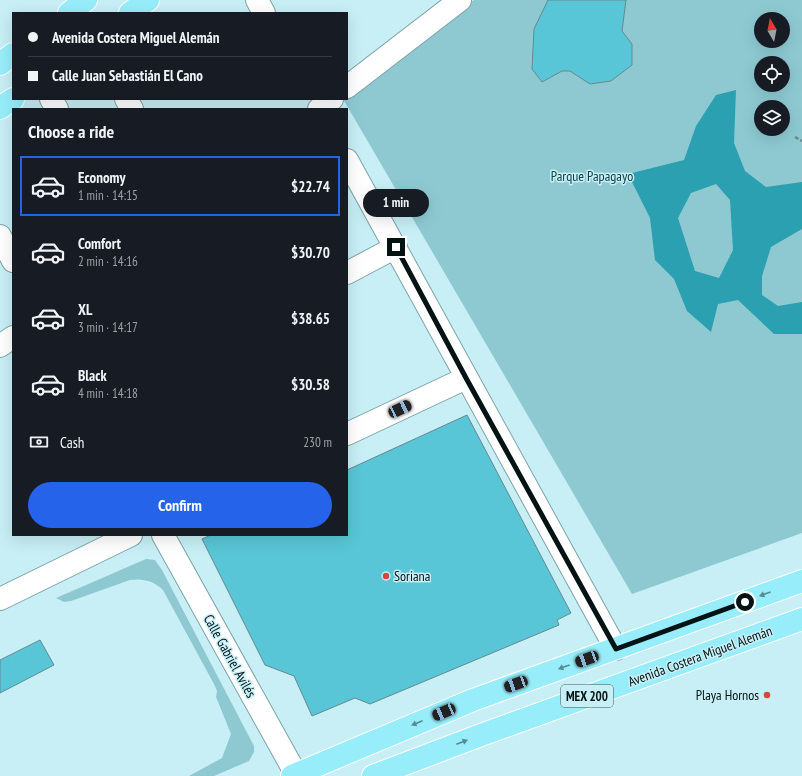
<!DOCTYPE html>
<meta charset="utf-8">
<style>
body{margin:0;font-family:"PT Sans Narrow",sans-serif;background:#242831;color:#f1f3f6;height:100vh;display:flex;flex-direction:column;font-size:15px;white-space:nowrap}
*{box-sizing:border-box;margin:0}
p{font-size:13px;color:#9ea1a6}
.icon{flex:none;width:22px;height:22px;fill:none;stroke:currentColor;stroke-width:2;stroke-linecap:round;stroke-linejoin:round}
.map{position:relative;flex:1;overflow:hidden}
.panel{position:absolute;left:12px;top:108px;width:336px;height:428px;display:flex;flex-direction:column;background:#171b24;border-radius:0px;box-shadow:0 4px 16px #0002}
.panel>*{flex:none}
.hud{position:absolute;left:12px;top:12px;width:336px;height:88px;border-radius:0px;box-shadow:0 4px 16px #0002;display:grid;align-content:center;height:88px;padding:0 16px;background:#171b24}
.needle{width:26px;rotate:350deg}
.controls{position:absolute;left:754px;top:12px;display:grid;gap:8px}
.controls a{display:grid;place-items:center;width:36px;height:36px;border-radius:50%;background:#171b24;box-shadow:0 4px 16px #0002;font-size:20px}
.end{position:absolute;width:18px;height:18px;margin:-9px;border:5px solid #051315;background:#fff;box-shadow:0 0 0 2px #fff}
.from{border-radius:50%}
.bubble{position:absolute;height:28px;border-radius:14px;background:#171b24;box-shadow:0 4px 16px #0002;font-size:13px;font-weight:800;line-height:28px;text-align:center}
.car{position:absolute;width:12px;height:24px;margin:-12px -6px;border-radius:5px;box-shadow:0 0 3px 1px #0007;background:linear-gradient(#222 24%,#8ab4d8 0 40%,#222 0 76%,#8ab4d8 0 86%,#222 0)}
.hud b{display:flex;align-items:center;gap:14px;height:38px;font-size:15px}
.hud b+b{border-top:1px solid #363941}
.hud i{width:10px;height:10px;background:#f1f3f6}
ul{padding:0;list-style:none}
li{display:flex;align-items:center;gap:12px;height:60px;margin:0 8px 6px;padding:0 8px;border:2px solid transparent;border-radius:0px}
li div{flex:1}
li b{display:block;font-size:15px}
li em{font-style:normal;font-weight:800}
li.current{border-color:#2563eb}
li>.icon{width:36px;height:36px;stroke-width:1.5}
h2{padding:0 16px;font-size:18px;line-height:48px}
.pay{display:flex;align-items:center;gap:10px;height:44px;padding:0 16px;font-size:15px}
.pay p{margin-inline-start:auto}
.cta{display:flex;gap:8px;margin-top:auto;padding:8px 16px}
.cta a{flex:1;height:46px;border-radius:24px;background:#2563eb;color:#fff;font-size:16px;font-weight:800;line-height:46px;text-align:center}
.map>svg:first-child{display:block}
.green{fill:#8ec9d2;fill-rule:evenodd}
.water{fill:#2aa0b0;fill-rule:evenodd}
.building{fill:#58c6d6;stroke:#658a90}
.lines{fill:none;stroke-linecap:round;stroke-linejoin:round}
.minor-casing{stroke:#7da3a8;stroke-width:24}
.major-casing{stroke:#fff;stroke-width:24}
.path{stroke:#6c888c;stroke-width:2.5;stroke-dasharray:4 2;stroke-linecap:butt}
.minor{stroke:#fff;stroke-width:22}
.major{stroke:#97eefa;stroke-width:22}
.oneway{fill:#558b93}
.route{stroke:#051315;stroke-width:5}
.poi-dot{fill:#d6483d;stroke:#c7eff5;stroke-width:1.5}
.labels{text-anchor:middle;stroke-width:3;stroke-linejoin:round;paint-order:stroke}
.shield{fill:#c7eff5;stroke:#3f5558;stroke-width:1}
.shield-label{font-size:13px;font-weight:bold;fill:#051315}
.park-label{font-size:14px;fill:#0d4047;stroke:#c7eff5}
.poi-label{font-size:14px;fill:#051315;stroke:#c7eff5;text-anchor:start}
.street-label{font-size:14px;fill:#051315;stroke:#c7eff5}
</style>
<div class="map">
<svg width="802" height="776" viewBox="0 0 802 776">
<rect width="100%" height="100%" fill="#c7eff5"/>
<path class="green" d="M474 0H802V533L632 594 343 99H347V93ZM761 19H783V41H761ZM761 63H783V85H761ZM761 107H783V129H761Z
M146 559 155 560 162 570 254 746V752L249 761 214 776H189L222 758 231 734 216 697 217 691 215 686 163 590C154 581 143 578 130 580L71 601 64 602 56 598Z"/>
<path class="water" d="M736 90 734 143 745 171 766 187 802 182V229L771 247 762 276V295L778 306 802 302V334H774L738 300 718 304 711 332 687 311 674 279 655 260 650 218 628 174 684 160 696 126 716 95ZM716 184 730 200 733 250 719 278 695 271 678 218 691 193Z"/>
<path class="building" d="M548 0H626L622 31 632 44V65L611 81 590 84 570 71H562L542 82 532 69 534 29Z
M467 415 571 613 557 620 559 625 370 704 355 698 312 716 294 676 265 665 202 539 211 535H347V470Z
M40 640 54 665 0 693V660Z"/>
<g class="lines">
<g class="minor-casing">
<path id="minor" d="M257 0 264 13
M347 87 460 0
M51 99 57 109
M126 99 132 109
M319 109 332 99
M347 160 616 649
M0 236 13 261
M347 273 396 247
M0 346 13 337
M347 434 466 378
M163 535 297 776
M0 599 131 535"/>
</g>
<g class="major-casing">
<path id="major" d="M69 13 86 0
M130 13 148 0
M0 64 13 54
M0 108 13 99
M292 776 473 700 802 581
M373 776 481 735 802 619"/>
</g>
<path class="path" d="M795 137 802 141"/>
<use href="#minor" class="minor"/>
<use href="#major" class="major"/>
</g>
<defs><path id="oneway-solid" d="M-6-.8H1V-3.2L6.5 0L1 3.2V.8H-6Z"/></defs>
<g class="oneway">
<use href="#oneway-solid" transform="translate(765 594) rotate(160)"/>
<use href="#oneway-solid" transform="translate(564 667) rotate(160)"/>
<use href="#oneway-solid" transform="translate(417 723) rotate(157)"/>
<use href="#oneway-solid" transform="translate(462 742) rotate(-21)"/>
</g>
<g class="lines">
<path class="route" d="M396 247 466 378 616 649 745 602"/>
</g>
<g class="poi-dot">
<circle cx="386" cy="576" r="4"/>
<circle cx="767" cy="695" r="4"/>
</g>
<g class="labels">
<rect class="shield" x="561" y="685" width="52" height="22" rx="3"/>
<g class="shield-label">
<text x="587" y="701">MEX 200</text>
</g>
<g class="park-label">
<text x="592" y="181">Parque Papagayo</text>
</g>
<g class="poi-label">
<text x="394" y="581">Soriana</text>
<text x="759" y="700" text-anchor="end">Playa Hornos</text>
</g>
<g class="street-label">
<text transform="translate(230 656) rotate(61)" y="5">Calle Gabriel Avilés</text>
<text transform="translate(700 656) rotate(-20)" y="5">Avenida Costera Miguel Alemán</text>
</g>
</g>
</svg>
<div class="controls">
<a><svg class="needle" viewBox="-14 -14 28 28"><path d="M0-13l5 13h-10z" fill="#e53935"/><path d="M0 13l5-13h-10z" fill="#9ea1a6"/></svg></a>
<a><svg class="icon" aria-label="locate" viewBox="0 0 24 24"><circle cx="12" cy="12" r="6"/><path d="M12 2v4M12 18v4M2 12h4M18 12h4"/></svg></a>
<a><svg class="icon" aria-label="layers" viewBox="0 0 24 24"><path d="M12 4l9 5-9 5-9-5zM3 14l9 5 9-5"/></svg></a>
</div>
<i class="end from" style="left:745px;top:602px"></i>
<i class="end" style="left:396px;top:247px"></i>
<div class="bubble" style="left:363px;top:189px;width:66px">1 min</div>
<i class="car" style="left:400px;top:409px;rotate:65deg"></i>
<i class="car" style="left:587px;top:659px;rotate:250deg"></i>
<i class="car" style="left:516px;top:684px;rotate:250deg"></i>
<i class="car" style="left:444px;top:712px;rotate:247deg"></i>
<div class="hud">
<b><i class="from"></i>Avenida Costera Miguel Alemán</b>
<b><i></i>Calle Juan Sebastián El Cano</b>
</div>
<section class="panel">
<h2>Choose a ride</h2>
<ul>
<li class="current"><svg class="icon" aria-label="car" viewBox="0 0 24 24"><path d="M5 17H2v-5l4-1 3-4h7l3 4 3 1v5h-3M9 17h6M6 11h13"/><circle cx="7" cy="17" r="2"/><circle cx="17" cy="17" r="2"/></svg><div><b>Economy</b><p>1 min · 14:15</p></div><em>$22.74</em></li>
<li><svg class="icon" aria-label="car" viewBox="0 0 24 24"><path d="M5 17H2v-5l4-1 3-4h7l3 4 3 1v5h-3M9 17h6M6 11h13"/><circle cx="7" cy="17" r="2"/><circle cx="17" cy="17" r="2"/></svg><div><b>Comfort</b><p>2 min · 14:16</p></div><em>$30.70</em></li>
<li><svg class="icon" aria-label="car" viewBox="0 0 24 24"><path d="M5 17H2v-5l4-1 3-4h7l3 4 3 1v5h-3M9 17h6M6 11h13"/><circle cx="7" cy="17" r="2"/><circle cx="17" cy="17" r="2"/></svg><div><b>XL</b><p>3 min · 14:17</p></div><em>$38.65</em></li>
<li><svg class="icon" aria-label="car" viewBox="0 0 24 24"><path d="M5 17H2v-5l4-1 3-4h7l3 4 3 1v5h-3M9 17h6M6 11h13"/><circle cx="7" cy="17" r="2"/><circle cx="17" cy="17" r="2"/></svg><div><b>Black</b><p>4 min · 14:18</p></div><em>$30.58</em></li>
</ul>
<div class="pay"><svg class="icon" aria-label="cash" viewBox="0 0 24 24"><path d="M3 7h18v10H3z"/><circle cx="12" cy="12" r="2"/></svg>Cash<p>230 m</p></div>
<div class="cta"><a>Confirm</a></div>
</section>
</div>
